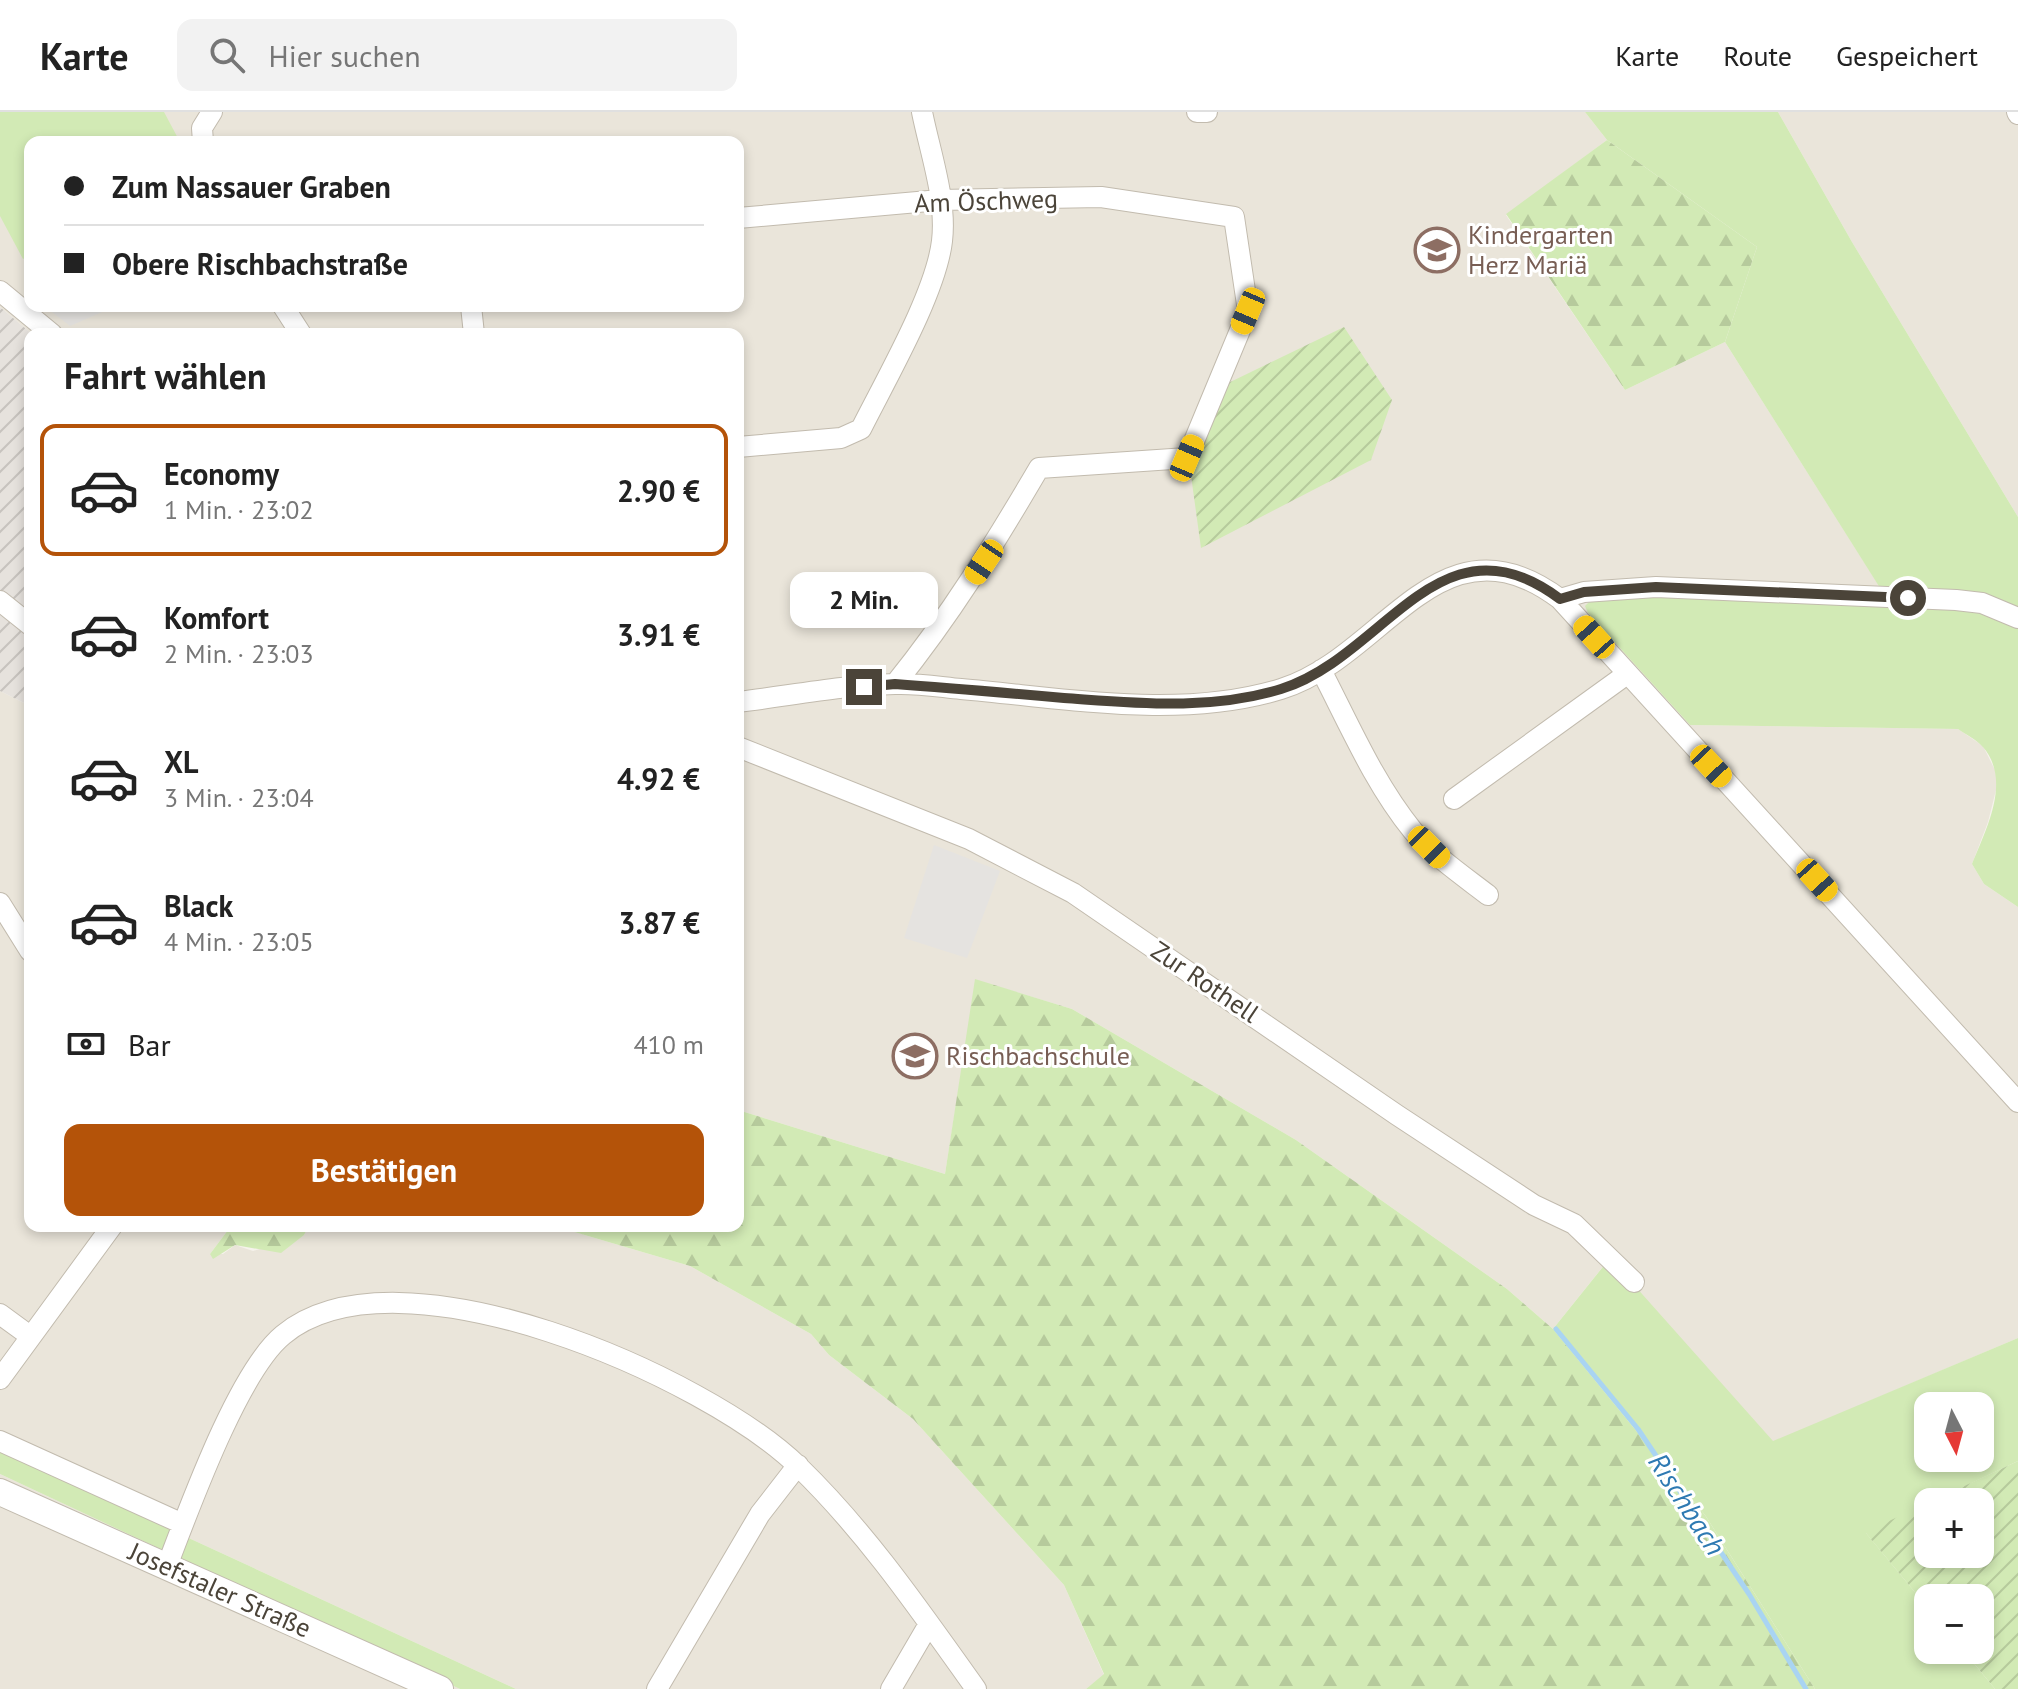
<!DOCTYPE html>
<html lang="de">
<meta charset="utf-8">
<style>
body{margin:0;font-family:"PT Sans",sans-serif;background:#f2f2f2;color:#222;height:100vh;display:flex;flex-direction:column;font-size:30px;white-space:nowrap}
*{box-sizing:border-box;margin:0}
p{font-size:26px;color:#767676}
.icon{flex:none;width:44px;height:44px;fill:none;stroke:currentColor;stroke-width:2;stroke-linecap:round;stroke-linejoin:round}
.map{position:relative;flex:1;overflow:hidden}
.side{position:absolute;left:24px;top:216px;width:720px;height:904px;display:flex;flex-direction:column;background:#fff;border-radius:16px;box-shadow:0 4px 12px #0003}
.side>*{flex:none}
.guide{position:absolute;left:24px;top:24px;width:720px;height:176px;border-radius:16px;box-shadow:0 4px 12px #0003;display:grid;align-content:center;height:176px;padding:0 40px;background:#fff}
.needle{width:52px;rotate:174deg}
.tools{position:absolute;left:1914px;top:1280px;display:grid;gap:16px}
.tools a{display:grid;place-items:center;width:80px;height:80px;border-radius:16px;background:#fff;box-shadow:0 4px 12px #0003;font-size:40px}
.end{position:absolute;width:36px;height:36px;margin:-18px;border:10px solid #4b4439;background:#fff;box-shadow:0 0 0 4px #fff}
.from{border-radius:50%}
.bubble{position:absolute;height:56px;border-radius:16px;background:#fff;box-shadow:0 4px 12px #0003;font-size:26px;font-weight:700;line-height:56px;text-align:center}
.car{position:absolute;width:24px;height:48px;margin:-24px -12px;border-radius:10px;box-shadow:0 0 6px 2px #0007;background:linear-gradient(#f5c518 24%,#345 0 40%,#f5c518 0 76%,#345 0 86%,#f5c518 0)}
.guide b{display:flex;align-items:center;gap:28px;height:76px;font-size:30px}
.guide b+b{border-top:2px solid #e0e0e0}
.guide i{width:20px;height:20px;background:#222}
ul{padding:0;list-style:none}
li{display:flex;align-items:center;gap:24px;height:132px;margin:0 16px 12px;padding:0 24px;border:4px solid transparent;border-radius:16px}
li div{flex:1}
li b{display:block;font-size:30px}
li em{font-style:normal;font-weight:700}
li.active{border-color:#b45309}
li>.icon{width:72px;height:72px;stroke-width:1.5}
h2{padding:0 40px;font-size:36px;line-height:96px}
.pay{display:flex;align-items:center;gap:20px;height:88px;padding:0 40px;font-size:30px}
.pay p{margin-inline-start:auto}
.primary-button{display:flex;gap:16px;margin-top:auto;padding:16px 40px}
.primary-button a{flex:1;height:92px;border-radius:16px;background:#b45309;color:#fff;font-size:32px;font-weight:700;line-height:92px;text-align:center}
header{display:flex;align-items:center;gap:48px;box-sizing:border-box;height:112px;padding:0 40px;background:#fff;border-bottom:2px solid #e0e0e0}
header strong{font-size:38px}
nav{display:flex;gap:44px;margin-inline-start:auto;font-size:28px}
.search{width:560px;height:72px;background:#f2f2f2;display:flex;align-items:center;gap:20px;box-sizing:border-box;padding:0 28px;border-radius:16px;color:#767676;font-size:30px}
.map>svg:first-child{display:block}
.residential{fill:#eae5da;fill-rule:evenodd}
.industrial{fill:url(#industrial-furrows)}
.green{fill:#d2eab5;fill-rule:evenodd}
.forest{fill:url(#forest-firs)}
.garden{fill:url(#garden-furrows)}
.parking{fill:#e5e3e0}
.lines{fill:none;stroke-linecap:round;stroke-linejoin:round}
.stream{stroke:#a9d4f2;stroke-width:5}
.minor-casing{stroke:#c2bbae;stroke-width:22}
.tertiary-casing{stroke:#c2bbae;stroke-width:28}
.minor{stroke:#fff;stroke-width:20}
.tertiary{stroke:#fff;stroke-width:26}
.route{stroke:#4b4439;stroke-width:10}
.labels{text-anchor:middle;stroke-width:6;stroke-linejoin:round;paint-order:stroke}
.street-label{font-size:26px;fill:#4b4439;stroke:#fff}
.education-label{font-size:26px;fill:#785e54;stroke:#fff;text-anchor:start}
.water-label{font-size:28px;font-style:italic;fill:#2e7ab2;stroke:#fff}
</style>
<header>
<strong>Karte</strong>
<div class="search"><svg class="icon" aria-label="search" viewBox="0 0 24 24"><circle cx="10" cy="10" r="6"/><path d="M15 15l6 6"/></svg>Hier suchen</div>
<nav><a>Karte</a><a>Route</a><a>Gespeichert</a></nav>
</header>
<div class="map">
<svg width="2018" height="1577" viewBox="0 0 2018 1577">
<defs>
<pattern id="industrial-furrows" width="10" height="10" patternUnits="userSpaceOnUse" patternTransform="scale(2)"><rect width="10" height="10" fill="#e6e2dd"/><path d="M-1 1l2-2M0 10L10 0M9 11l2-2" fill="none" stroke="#c7c3be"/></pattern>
<pattern id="forest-firs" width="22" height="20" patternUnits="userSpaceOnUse" patternTransform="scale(2)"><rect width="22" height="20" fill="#d2eab5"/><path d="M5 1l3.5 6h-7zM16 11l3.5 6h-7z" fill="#b6ca9c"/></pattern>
<pattern id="garden-furrows" width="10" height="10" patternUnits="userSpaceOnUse" patternTransform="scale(2)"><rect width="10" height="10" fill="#d2eab5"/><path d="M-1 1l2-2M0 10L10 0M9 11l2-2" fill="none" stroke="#b6ca9c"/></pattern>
</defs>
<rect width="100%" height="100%" fill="#f6f3ec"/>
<path class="residential" d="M0 0H1585L1607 28 1506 103 1625 278 1725 230 1893 496 1614 483 1588 501 1690 613 1958 617 1983 634 1999 666 1988 710 1972 752 1984 772 2018 795V1226L1773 1330 1609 1147 1553 1217 1507 1177 1296 1028 1072 897 976 868 945 1062 738 998V222H32L0 195ZM30 30H738V194H30Z
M1778 0H2018V405L1852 130Z
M0 579 30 594V1114H231L210 1142H223L235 1133 253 1139 304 1123 309 1114H554L690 1154 811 1222 829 1243 913 1307 1064 1473 1104 1563 1086 1577H516L0 1339Z
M0 1362 399 1548 460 1577H0Z"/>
<path class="industrial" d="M0 195 32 222 30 594 0 579Z"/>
<path class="green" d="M0 0H164L180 30H30V143L23 147 0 104Z
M1585 0H1778L1852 130 2018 405V795L1984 772 1972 752C1986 717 2012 669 1983 635 1977 628 1965 622 1958 617L1690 613 1588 501 1585 494 1593 486 1614 483 1892 495 1725 230 1757 135 1607 28Z
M1610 1146 1773 1329 2018 1226V1349L1866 1421 1928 1496V1538H1963L1995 1577H1815L1705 1403 1553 1217ZM1928 1294H1980V1346H1928Z
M0 1339 516 1577H460L0 1362Z"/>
<path class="forest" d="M1607 28 1757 135 1725 230 1625 278 1506 102Z
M975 867 1072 897 1296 1028 1507 1177 1553 1217 1705 1403 1815 1577H1086L1104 1562 1064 1473 913 1307 829 1243 811 1222 690 1154 554 1114H738V998L945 1062Z
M231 1114H309L304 1123 281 1141 235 1133 213 1147 210 1142Z"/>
<path class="garden" d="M1344 215 1392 288 1371 348 1201 436 1189 349 1218 276Z
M2018 1349V1577H1995L1963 1538H1980V1486H1928V1496L1865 1420 1928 1391V1442H1980V1390H1930Z"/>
<path class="parking" d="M44 194H116L70 214Z
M934 733 1000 759 967 846 904 826Z"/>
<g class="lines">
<path class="stream" d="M1556 1217 1638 1317 1749 1482 1806 1577"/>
<g class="minor-casing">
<path id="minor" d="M1197 0H1207
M2017 0 2018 2
M203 30 202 16 212 0
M738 106 940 88 1101 85 1234 105 1248 199 1187 346 1039 356C995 431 950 504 895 572
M0 179 52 222
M283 194 301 222
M471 194 474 222
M738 335 841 326 861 317C886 267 936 181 942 129 947 88 930 40 922 0
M1560 487 1584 480 1656 475 1956 488 1982 491 2018 506
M0 489 30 513
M1321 558C1349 612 1374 671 1413 719 1434 744 1462 763 1488 783
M738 590C789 584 843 573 895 572 917 571 940 575 961 577 1066 586 1179 608 1281 577 1385 545 1440 397 1560 487L2018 990
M738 635 969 727 1073 781 1397 1003 1534 1093 1574 1112 1634 1170
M1454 687 1627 562
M0 791 30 839
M0 1202 30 1224
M0 1267 112 1114
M0 1329 183 1412
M167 1454C189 1397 238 1260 283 1223 397 1128 707 1265 799 1355 867 1421 921 1500 976 1577
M657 1577 760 1402 798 1353
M891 1577 929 1512"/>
</g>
<g class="tertiary-casing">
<path id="tertiary" d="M0 1380 440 1577"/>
</g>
<use href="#minor" class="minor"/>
<use href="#tertiary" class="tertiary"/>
</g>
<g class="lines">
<path class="route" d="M864 575 895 572C951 576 1008 581 1064 586 1137 591 1210 599 1281 577 1385 545 1440 397 1560 487L1584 480 1656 475 1908 486"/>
</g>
<defs>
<g id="school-ring" transform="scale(2.3)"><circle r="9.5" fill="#fff" stroke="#8d6e63" stroke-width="1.5"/><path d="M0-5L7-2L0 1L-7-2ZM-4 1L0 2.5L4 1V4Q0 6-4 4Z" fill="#8d6e63"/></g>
</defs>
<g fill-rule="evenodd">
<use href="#school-ring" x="1437" y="138"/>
<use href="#school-ring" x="915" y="944"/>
</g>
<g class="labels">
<g class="street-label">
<text transform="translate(986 89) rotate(-2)" y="9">Am Öschweg</text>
<text transform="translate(1205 870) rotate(34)" y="9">Zur Rothell</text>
<text transform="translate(220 1478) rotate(24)" y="9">Josefstaler Straße</text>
</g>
<g class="education-label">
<text x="1468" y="132">Kindergarten<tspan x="1468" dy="30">Herz Mariä</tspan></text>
<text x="946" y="953">Rischbachschule</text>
</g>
<g class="water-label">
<text transform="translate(1687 1392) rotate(57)" y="10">Rischbach</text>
</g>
</g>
</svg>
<div class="tools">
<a><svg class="needle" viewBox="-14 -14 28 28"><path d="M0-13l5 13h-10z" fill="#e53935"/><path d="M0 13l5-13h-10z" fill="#767676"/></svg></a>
<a>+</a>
<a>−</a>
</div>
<i class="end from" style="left:1908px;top:486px"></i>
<i class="end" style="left:864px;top:575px"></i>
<div class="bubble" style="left:790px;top:460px;width:148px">2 Min.</div>
<i class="car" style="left:1248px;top:199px;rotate:203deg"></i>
<i class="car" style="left:1187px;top:346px;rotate:23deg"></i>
<i class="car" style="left:984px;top:450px;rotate:214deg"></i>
<i class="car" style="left:1594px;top:525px;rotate:318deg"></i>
<i class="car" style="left:1711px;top:654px;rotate:137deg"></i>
<i class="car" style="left:1429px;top:735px;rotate:135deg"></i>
<i class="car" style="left:1817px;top:768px;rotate:138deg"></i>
<div class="guide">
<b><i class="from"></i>Zum Nassauer Graben</b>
<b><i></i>Obere Rischbachstraße</b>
</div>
<section class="side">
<h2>Fahrt wählen</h2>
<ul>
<li class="active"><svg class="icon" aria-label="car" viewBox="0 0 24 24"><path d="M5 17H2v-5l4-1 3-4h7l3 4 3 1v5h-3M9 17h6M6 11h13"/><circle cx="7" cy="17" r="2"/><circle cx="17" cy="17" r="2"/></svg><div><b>Economy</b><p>1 Min. · 23:02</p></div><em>2.90 €</em></li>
<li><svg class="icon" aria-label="car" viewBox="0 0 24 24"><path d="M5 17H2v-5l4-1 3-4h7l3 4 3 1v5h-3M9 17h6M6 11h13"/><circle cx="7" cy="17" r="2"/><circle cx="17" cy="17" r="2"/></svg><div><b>Komfort</b><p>2 Min. · 23:03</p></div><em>3.91 €</em></li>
<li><svg class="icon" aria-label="car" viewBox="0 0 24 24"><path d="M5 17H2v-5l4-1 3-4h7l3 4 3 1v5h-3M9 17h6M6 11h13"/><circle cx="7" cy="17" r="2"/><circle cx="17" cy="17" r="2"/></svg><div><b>XL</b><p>3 Min. · 23:04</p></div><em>4.92 €</em></li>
<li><svg class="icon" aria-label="car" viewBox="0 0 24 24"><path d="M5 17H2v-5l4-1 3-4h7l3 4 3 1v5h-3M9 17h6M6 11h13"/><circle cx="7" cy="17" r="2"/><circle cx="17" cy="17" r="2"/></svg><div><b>Black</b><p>4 Min. · 23:05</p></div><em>3.87 €</em></li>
</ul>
<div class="pay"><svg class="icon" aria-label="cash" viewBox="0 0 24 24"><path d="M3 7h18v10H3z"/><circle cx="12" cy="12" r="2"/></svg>Bar<p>410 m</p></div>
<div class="primary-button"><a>Bestätigen</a></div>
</section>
</div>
